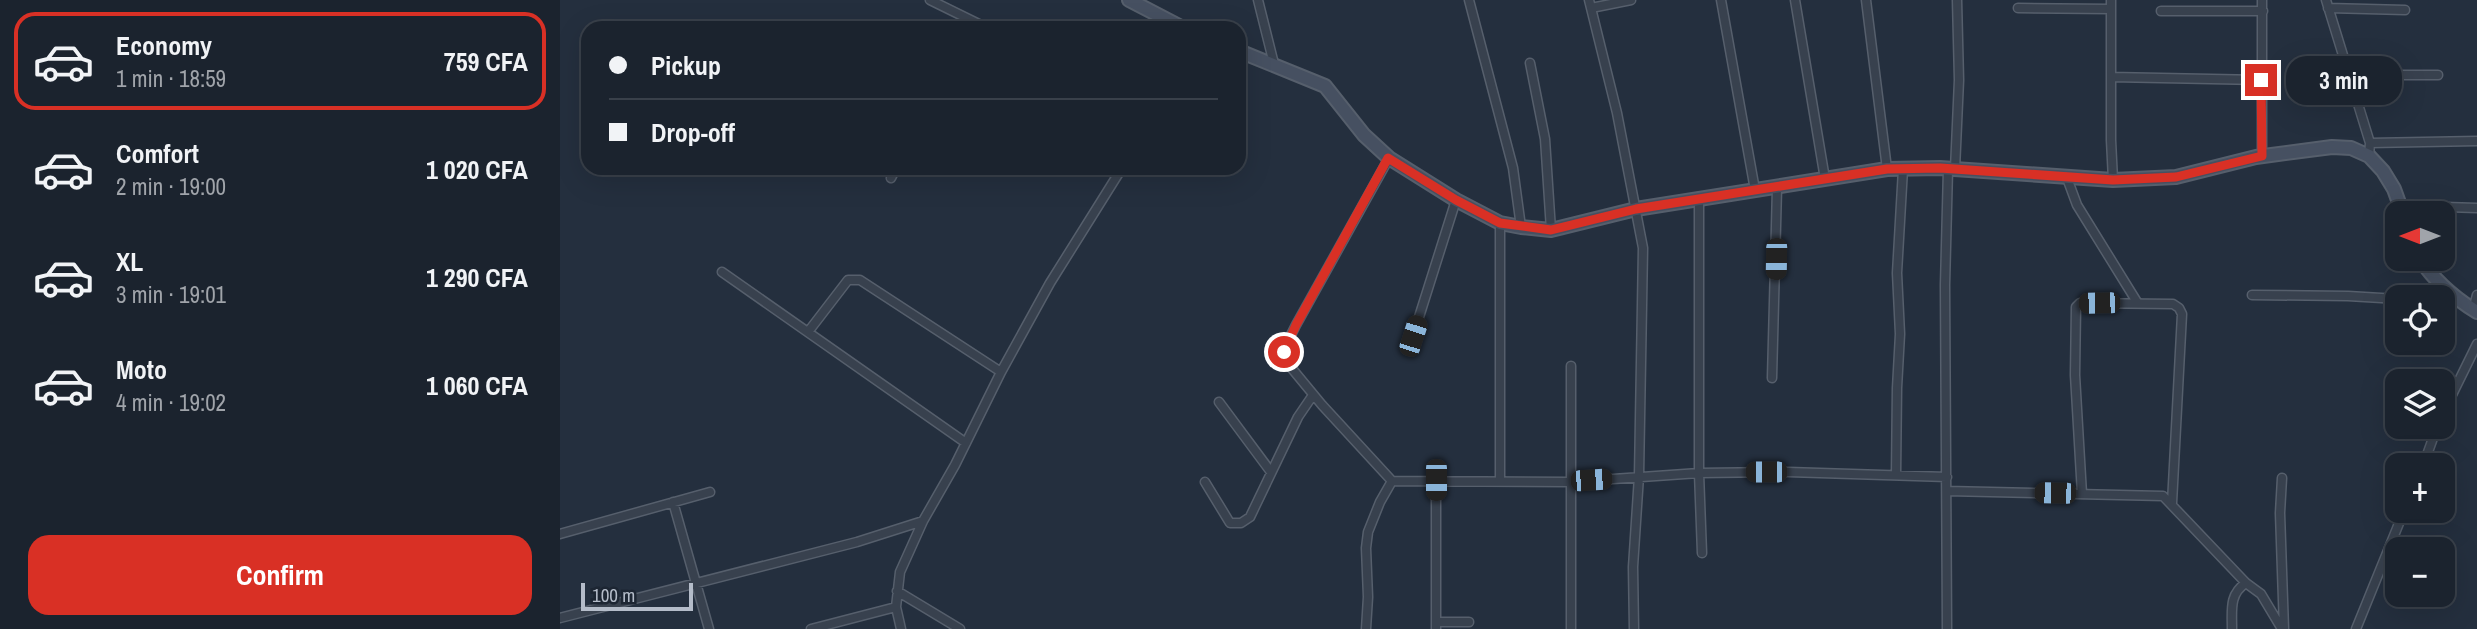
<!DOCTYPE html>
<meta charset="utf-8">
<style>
body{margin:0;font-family:"Archivo Narrow",sans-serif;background:#282f3a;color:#f1f3f6;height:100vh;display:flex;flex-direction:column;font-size:26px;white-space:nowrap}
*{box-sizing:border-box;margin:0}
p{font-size:23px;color:#a0a4aa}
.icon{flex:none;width:38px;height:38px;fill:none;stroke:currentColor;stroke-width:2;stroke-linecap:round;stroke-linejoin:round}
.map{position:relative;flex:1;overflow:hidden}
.drawer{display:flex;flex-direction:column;background:#1b232e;width:560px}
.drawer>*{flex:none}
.guide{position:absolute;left:21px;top:21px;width:665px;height:154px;border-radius:21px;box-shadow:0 7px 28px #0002,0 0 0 2px #39404a;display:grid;align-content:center;height:154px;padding:0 28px;background:#1b232e}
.needle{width:46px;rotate:270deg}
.tools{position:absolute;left:1825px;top:201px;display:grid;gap:14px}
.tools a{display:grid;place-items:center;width:70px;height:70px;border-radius:14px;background:#1b232e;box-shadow:0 7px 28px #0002,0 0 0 2px #39404a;font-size:35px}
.scale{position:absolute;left:21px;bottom:18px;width:112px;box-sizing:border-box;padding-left:7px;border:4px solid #b4bcc9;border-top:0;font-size:19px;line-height:24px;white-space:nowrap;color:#b4bcc9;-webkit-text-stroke:5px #1d2633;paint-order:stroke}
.end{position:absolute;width:32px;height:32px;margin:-16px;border:9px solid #d93025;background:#fff;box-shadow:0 0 0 4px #fff}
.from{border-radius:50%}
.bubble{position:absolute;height:49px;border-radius:21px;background:#1b232e;box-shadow:0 7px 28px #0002,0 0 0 2px #39404a;font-size:23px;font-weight:700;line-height:49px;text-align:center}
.car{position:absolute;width:21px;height:42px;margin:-21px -10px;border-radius:9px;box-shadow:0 0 5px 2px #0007;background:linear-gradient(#222 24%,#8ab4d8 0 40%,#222 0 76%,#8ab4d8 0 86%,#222 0)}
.guide b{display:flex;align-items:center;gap:24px;height:66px;font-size:26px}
.guide b+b{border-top:2px solid #39404a}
.guide i{width:18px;height:18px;background:#f1f3f6}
ul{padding:12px 0 0;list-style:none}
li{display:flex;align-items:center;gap:21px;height:98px;margin:0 14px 10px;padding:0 14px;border:4px solid transparent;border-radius:21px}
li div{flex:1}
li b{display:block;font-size:26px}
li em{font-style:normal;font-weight:700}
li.current{border-color:#d93025}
li>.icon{width:63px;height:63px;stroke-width:1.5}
.primary-button{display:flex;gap:14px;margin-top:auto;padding:14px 28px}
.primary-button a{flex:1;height:80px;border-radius:21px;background:#d93025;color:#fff;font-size:28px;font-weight:700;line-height:80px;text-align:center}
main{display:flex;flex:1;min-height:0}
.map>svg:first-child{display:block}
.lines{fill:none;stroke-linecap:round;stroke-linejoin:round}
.minor-casing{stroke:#565f6c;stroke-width:11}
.secondary-casing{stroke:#565f6c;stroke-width:16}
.minor{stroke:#38414e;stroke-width:8}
.secondary{stroke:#465061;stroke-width:12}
.route{stroke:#d93025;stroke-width:9}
</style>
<main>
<section class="drawer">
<ul>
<li class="current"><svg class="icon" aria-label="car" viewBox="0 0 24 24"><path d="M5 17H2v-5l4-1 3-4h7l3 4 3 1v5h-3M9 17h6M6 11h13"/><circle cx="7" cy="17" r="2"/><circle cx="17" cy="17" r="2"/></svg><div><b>Economy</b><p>1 min · 18:59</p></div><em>759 CFA</em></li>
<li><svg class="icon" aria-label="car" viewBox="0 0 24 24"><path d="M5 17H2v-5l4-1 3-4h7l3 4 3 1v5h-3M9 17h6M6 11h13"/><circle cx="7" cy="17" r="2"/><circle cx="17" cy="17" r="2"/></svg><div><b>Comfort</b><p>2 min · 19:00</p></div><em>1 020 CFA</em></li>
<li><svg class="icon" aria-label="car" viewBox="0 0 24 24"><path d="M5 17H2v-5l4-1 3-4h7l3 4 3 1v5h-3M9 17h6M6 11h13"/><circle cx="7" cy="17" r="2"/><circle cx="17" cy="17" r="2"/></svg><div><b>XL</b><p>3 min · 19:01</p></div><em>1 290 CFA</em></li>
<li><svg class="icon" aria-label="car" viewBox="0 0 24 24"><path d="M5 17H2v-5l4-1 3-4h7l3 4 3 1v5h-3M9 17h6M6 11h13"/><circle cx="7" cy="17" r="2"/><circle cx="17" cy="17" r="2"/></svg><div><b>Moto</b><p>4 min · 19:02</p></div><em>1 060 CFA</em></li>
</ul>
<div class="primary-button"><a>Confirm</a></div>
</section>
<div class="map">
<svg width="1917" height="629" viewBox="0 0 1917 629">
<rect width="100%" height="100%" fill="#242f3e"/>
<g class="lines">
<g class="minor-casing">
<path id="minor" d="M370 0 427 28
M698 0 714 64
M909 0 953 168 961 227
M1029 0 1057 113 1083 248 1079 476 1073 567 1074 629
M1161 0 1195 190
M1235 0 1265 179
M1306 0 1327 169
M1551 0V140L1553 180
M1702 0V156
M1766 0 1810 143 1809 156
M1031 8 1071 0
M1458 8 1551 9
M1768 8 1845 10
M1601 11H1703
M970 63 985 139 991 230
M1790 75H1878
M1551 77 1701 80
M1810 143 1917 141
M829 158 736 325 727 343 724 359 762 405 832 481 1010 482 1139 473 1228 472 1387 477
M1395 169 1399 80 1397 0
M331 178 336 168
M1507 178 1517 205 1577 302
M1139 199V473L1142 553
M1855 206 1917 208
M162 272 406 443
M1692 295 1788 296 1838 299
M1913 310 1917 295
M248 332 288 280H300L441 372
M853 336 896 200
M1212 378 1217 188
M659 402 711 472
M1883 413 1917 344
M1863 466 1877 427
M1336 475 1337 388 1340 334 1337 273 1343 169
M1722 478 1720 513 1724 629
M876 480V629
M940 481V223
M645 482 670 523H681L690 517 738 417 753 395
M1387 491 1603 496 1686 583 1701 594 1722 629
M1522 494 1515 375 1516 307 1520 303 1613 304 1619 308 1622 314 1612 503
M113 502 149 629
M0 534 150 492
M337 591 400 629
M0 618 297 542 363 521
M876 622H909
M251 629 336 607
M341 629 336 607 340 572 363 521 395 465 441 372 490 283 562 168
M806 629 808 597 806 548 808 532 820 502 832 481
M1011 629V366
M1387 629 1385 285 1388 169
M1672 629C1672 610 1669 594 1686 583
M1796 629 1844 511"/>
</g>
<g class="secondary-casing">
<path id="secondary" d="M569 0 623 28
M679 51 765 86 804 135 829 158 896 200 940 223 961 227 991 230 1076 209 1327 169 1380 168 1553 180 1616 177 1696 157 1772 147 1791 148 1809 156 1823 171 1834 189 1843 214
M1860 259C1874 280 1896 299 1917 312"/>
</g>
<use href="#minor" class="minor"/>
<use href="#secondary" class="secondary"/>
</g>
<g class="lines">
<path class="route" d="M724 352 736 325 828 158 896 200 940 223 991 230 1076 209 1327 169 1380 168 1553 180 1616 177 1702 156 1701 80"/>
</g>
</svg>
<div class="tools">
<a><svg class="needle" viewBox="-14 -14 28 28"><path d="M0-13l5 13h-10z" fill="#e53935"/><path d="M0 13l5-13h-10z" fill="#a0a4aa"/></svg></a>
<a><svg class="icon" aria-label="locate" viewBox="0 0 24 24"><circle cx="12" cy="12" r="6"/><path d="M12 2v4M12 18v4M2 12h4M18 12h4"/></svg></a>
<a><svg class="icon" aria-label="layers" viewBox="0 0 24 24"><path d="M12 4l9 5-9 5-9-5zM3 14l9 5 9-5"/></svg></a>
<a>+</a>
<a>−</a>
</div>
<div class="scale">100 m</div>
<i class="end from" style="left:724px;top:352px"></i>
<i class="end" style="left:1701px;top:80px"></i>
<div class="bubble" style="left:1726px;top:56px;width:116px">3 min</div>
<i class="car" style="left:1216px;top:259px;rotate:181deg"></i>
<i class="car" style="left:1539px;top:303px;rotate:269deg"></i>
<i class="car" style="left:853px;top:336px;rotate:18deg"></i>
<i class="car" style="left:1206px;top:472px;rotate:270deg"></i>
<i class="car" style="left:876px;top:480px;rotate:180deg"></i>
<i class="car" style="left:1031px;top:480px;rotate:86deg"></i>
<i class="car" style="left:1495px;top:493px;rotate:271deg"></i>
<div class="guide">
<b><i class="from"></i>Pickup</b>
<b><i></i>Drop-off</b>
</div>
</div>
</main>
